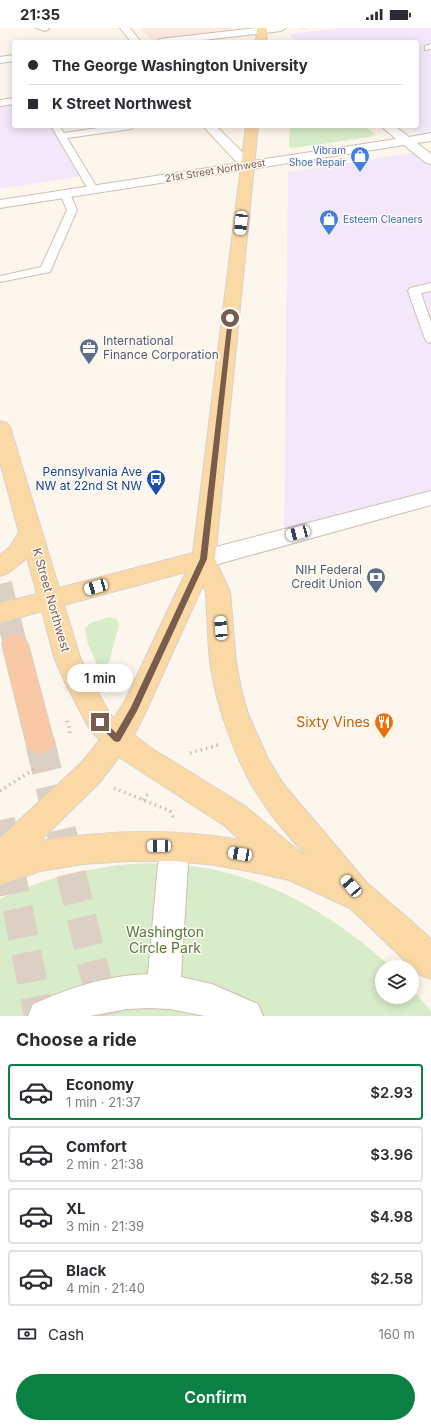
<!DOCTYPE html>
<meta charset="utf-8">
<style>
body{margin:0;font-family:Inter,sans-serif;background:#f2f2f3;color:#2b2b33;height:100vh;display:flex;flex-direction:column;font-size:15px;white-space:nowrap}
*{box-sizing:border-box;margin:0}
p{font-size:13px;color:#7c7c81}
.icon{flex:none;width:22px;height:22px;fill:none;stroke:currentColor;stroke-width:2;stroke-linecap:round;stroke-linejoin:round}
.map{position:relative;height:988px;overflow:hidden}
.side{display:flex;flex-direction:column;background:#fff;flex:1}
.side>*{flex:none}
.hud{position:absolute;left:12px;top:12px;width:407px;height:88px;border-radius:4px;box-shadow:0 2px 10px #0003;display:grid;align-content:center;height:88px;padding:0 16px;background:#fff}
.controls{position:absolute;left:375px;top:932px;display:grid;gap:8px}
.controls a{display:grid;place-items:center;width:44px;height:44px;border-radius:50%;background:#fff;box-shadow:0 2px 10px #0003;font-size:20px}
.end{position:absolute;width:18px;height:18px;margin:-9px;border:5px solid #7a5c4d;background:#fff;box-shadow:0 0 0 2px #fff}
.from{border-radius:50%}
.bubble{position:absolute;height:28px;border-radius:14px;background:#fff;box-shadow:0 2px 10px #0003;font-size:13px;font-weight:600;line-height:28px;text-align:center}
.car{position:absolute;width:12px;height:24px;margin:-12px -6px;border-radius:5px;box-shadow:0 0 3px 1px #0007;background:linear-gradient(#fff 24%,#345 0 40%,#fff 0 76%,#345 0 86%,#fff 0)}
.hud b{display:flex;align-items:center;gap:14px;height:38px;font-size:15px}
.hud b+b{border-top:1px solid #e1e1e2}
.hud i{width:10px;height:10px;background:#2b2b33}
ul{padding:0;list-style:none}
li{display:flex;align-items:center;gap:12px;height:56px;margin:0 8px 6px;padding:0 8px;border:2px solid #e1e1e2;border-radius:4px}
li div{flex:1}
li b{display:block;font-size:15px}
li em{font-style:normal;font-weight:600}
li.selected{border-color:#0b8043}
li>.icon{width:36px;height:36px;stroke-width:1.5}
h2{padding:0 16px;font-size:18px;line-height:48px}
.pay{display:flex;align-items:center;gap:10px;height:44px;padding:0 16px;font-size:15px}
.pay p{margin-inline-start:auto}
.action{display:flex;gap:8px;margin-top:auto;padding:8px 16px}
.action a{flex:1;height:46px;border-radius:24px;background:#0b8043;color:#fff;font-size:16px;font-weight:600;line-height:46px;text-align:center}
.status{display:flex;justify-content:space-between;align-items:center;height:28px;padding:0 20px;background:#fff;direction:ltr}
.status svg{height:11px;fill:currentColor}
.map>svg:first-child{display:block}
.commercial{fill:#fde8e0}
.education{fill:#f3e8fa}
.green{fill:#d8ecc9}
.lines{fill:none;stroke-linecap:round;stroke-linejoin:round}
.trunk-tunnel-far1{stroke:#dcd0c4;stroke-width:24;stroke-dasharray:24 12;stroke-linecap:butt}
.trunk-tunnel{stroke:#dcd0c4;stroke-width:30;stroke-dasharray:30 15;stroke-linecap:butt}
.service-casing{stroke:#d1beb0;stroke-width:2}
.pedestrian-casing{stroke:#d1beb0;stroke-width:2}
.tertiary-casing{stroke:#d1beb0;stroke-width:2}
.secondary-casing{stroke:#d6c0b0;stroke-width:2}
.primary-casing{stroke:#dad1cd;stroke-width:2}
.trunk-casing{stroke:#dad1cd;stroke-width:2}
.path-far1{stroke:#d9b8a5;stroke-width:1;stroke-dasharray:0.5 1.5;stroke-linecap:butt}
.path{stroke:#d9b8a5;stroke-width:3.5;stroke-dasharray:1.5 4;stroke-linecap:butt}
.service{fill:#fff;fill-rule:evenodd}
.pedestrian{fill:#fff;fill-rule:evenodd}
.tertiary{fill:#fff;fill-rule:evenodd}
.secondary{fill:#fff;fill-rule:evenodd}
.primary{fill:#fbd9a5;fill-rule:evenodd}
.trunk{fill:#f9c8a4;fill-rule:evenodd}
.route{fill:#7a5c4d}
.labels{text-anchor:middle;stroke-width:3;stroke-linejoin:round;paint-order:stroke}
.far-shop-label{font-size:10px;fill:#366cbe;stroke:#fffaf3;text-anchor:end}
.far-street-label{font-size:10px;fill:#7a5c4d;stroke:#fffaf3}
.service-label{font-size:12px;fill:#4e5e75;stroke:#fffaf3;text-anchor:start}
.transit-label{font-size:12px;fill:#164399;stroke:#fffaf3;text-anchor:end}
.street-label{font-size:12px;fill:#7a5c4d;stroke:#fffaf3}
.near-food-label{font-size:14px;fill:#c56008;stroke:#fffaf3;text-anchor:end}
.near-park-label{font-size:14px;fill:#537a41;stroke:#fffaf3}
</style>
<div class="status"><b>21:35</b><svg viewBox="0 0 49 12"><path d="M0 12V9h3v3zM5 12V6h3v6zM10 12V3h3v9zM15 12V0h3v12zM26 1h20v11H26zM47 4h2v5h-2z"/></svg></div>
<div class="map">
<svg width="431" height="988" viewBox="0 0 431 988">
<rect width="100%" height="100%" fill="#fdf6ec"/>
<path class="commercial" d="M140 0H231V2L151 12Z"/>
<path class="education" d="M341 0H431V114L410 98H417V14H298L288 6Z
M14 74V98H52L82 148 0 161V76Z
M431 122V470L284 509 288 144Z"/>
<path class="green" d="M290 98H365L375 106 369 109 294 120 289 119Z
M109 589 117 591 119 597 109 634 103 640 98 639 88 616 85 601 90 595Z
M145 835C167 836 190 837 211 841 281 856 339 892 391 939H382V969H412V961L431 983V988H0V871C46 849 94 838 145 835Z"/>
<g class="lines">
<path class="trunk-tunnel-far1" d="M0 556 15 616"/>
<path class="trunk-tunnel" d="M40 714 105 988
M0 792 39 988"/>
<g class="service-casing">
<path id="service" d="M36 0H48L49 1 45 3Z
M431 16V21L425 22V18Z
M14 70V76L0 78V72Z
M51 98H59L64 105 112 98H135L131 101 67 110 98 161 93 164 88 161Z
M65 163 70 166 77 182 50 244 0 254V248L41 239 67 182 60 166Z
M431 255V263L421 265 431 294V315L427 314 425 311 408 263 410 260Z"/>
</g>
<g class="pedestrian-casing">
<path id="pedestrian" d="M173 821 184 825 188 836 181 949 212 956 258 976 263 988H205L170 981 149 980 127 981 90 988H28L33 976C72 959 105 948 148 946L158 836 162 825Z"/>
</g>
<g class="tertiary-casing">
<path id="tertiary" d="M256 0H286L281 3 186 14H155L160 11Z
M14 27V33L0 35V29Z
M381 98H395L409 109 431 105V113L417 115 431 126V136L426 135 404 117 0 180V172L396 111Z
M431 463V477L204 540 196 537 193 531 196 525 204 522Z"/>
</g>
<g class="secondary-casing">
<path id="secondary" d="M120 0H130L141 14H131Z
M203 98H216L252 134 254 137 252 140H242Z"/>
</g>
<g class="primary-casing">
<path id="primary" d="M257 0H267L266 14H256Z
M246 98H258L215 531 230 564 236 634 241 661 248 686 268 731 284 757 368 856 409 891 431 911V951L419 946 350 880 289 852 253 844 215 837 175 833H128L83 836 40 843 0 857V810L80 736 100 712 90 702 64 652 54 629 42 583 0 595V575L37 566 27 530 8 545 0 548V527L10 519 19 504 0 434V393L7 395 10 399 59 560 193 525ZM186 544 125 673 114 690 110 686 88 647 80 629 64 577ZM203 557 206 564C207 587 208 611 210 634 216 678 238 740 264 776 276 795 292 811 306 828L302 826 245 778 151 720 134 707 147 681ZM119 729 225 798 240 812C173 800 107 802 40 813L100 754Z"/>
</g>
<g class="trunk-casing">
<path id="trunk" d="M15 606 24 609 28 616 54 714 50 723 40 726 30 723 26 714 2 616 6 609Z"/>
</g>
<path class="path-far1" d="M301 1 308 0
M340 98 346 103
M344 98 353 101"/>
<path class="path" d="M67 693 70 702 69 709
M190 725 218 717
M114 760 170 783 173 789
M0 763 36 740
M143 772 149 765"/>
<use href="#service" class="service"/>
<use href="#pedestrian" class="pedestrian"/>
<use href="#tertiary" class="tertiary"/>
<use href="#secondary" class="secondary"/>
<use href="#primary" class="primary"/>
<use href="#trunk" class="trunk"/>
</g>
<path class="route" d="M230 288 233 290 207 531 137 683 120 713 117 714 114 713 96 694 97 692H103L116 705 131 679 200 531 228 290Z"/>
<defs>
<g id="shop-pin" transform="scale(1)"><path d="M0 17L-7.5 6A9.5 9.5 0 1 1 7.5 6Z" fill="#3f7fe0" stroke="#fffaf3"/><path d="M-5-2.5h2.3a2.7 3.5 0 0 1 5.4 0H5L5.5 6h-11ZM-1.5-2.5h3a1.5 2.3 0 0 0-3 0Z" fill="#fff"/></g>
<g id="office-pin" transform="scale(1)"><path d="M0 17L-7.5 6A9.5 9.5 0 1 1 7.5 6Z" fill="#5c6f8a" stroke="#fffaf3"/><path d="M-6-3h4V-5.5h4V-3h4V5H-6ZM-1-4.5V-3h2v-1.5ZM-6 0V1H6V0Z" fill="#fff"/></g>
<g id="bus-pin" transform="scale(1)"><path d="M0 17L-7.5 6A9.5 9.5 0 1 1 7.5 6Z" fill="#1a4fb4" stroke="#fffaf3"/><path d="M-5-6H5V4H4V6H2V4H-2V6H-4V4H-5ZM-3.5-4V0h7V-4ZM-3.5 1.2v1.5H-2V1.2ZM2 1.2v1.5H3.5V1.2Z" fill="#fff"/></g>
<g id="bank-pin" transform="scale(1)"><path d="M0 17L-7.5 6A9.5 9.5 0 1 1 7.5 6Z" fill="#5c6f8a" stroke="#fffaf3"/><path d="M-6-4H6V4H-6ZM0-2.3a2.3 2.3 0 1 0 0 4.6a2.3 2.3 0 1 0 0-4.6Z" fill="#fff"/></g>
<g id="restaurant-pin" transform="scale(1)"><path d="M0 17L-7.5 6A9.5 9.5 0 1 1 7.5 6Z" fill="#e8710a" stroke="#fffaf3"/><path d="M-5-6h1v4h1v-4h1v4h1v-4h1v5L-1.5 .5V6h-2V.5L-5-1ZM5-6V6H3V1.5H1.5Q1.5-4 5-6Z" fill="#fff"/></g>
</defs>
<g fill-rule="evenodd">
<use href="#shop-pin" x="360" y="128"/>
<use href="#shop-pin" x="329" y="191"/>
<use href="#office-pin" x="89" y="320"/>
<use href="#bus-pin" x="156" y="451"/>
<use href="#bank-pin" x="376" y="549"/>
<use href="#restaurant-pin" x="384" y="694"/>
</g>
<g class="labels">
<g class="far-shop-label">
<text x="346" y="126">Vibram<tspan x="346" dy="12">Shoe Repair</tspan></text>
<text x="343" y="195" text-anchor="start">Esteem Cleaners</text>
</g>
<g class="far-street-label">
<text transform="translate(215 142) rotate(-9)" y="4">21st Street Northwest</text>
</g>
<g class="service-label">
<text x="103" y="317">International<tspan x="103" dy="14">Finance Corporation</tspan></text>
<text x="362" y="546" text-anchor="end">NIH Federal<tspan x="362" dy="14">Credit Union</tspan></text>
</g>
<g class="transit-label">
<text x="142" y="448">Pennsylvania Ave<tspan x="142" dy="14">NW at 22nd St NW</tspan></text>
</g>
<g class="street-label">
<text transform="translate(51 572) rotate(74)" y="4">K Street Northwest</text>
</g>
<g class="near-food-label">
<text x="370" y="699">Sixty Vines</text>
</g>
<g class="near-park-label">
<text x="165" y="909">Washington<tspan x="165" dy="16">Circle Park</tspan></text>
</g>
</g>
</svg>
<div class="controls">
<a><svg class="icon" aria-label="layers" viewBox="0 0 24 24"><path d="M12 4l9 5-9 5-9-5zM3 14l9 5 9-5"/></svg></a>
</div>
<i class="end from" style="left:230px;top:290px"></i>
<i class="end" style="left:100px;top:694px"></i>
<div class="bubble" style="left:67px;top:636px;width:66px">1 min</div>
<i class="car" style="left:241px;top:195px;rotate:186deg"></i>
<i class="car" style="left:298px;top:505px;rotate:255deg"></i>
<i class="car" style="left:96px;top:559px;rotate:254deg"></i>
<i class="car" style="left:221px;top:600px;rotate:355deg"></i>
<i class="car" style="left:159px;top:818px;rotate:270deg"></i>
<i class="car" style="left:240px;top:826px;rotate:280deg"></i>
<i class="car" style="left:351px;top:858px;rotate:319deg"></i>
<div class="hud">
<b><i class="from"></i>The George Washington University</b>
<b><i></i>K Street Northwest</b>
</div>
</div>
<section class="side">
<h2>Choose a ride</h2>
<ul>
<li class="selected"><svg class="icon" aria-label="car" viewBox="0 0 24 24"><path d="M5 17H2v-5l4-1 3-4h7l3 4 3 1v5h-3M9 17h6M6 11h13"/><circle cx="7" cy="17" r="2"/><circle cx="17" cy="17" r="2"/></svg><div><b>Economy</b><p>1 min · 21:37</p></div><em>$2.93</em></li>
<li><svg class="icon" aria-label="car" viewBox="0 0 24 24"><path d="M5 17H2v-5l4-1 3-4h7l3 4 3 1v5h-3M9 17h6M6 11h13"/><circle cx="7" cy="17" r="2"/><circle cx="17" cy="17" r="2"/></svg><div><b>Comfort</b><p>2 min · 21:38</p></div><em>$3.96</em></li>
<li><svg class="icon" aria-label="car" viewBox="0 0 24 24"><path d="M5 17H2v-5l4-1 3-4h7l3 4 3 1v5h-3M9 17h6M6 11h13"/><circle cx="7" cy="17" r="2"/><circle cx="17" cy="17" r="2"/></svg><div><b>XL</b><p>3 min · 21:39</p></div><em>$4.98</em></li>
<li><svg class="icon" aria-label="car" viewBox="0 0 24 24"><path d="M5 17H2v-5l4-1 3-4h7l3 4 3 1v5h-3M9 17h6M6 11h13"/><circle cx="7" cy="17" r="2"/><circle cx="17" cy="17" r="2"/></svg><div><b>Black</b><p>4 min · 21:40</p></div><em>$2.58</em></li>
</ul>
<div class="pay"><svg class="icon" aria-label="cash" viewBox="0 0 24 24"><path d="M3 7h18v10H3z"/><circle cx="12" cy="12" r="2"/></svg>Cash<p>160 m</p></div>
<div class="action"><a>Confirm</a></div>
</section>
